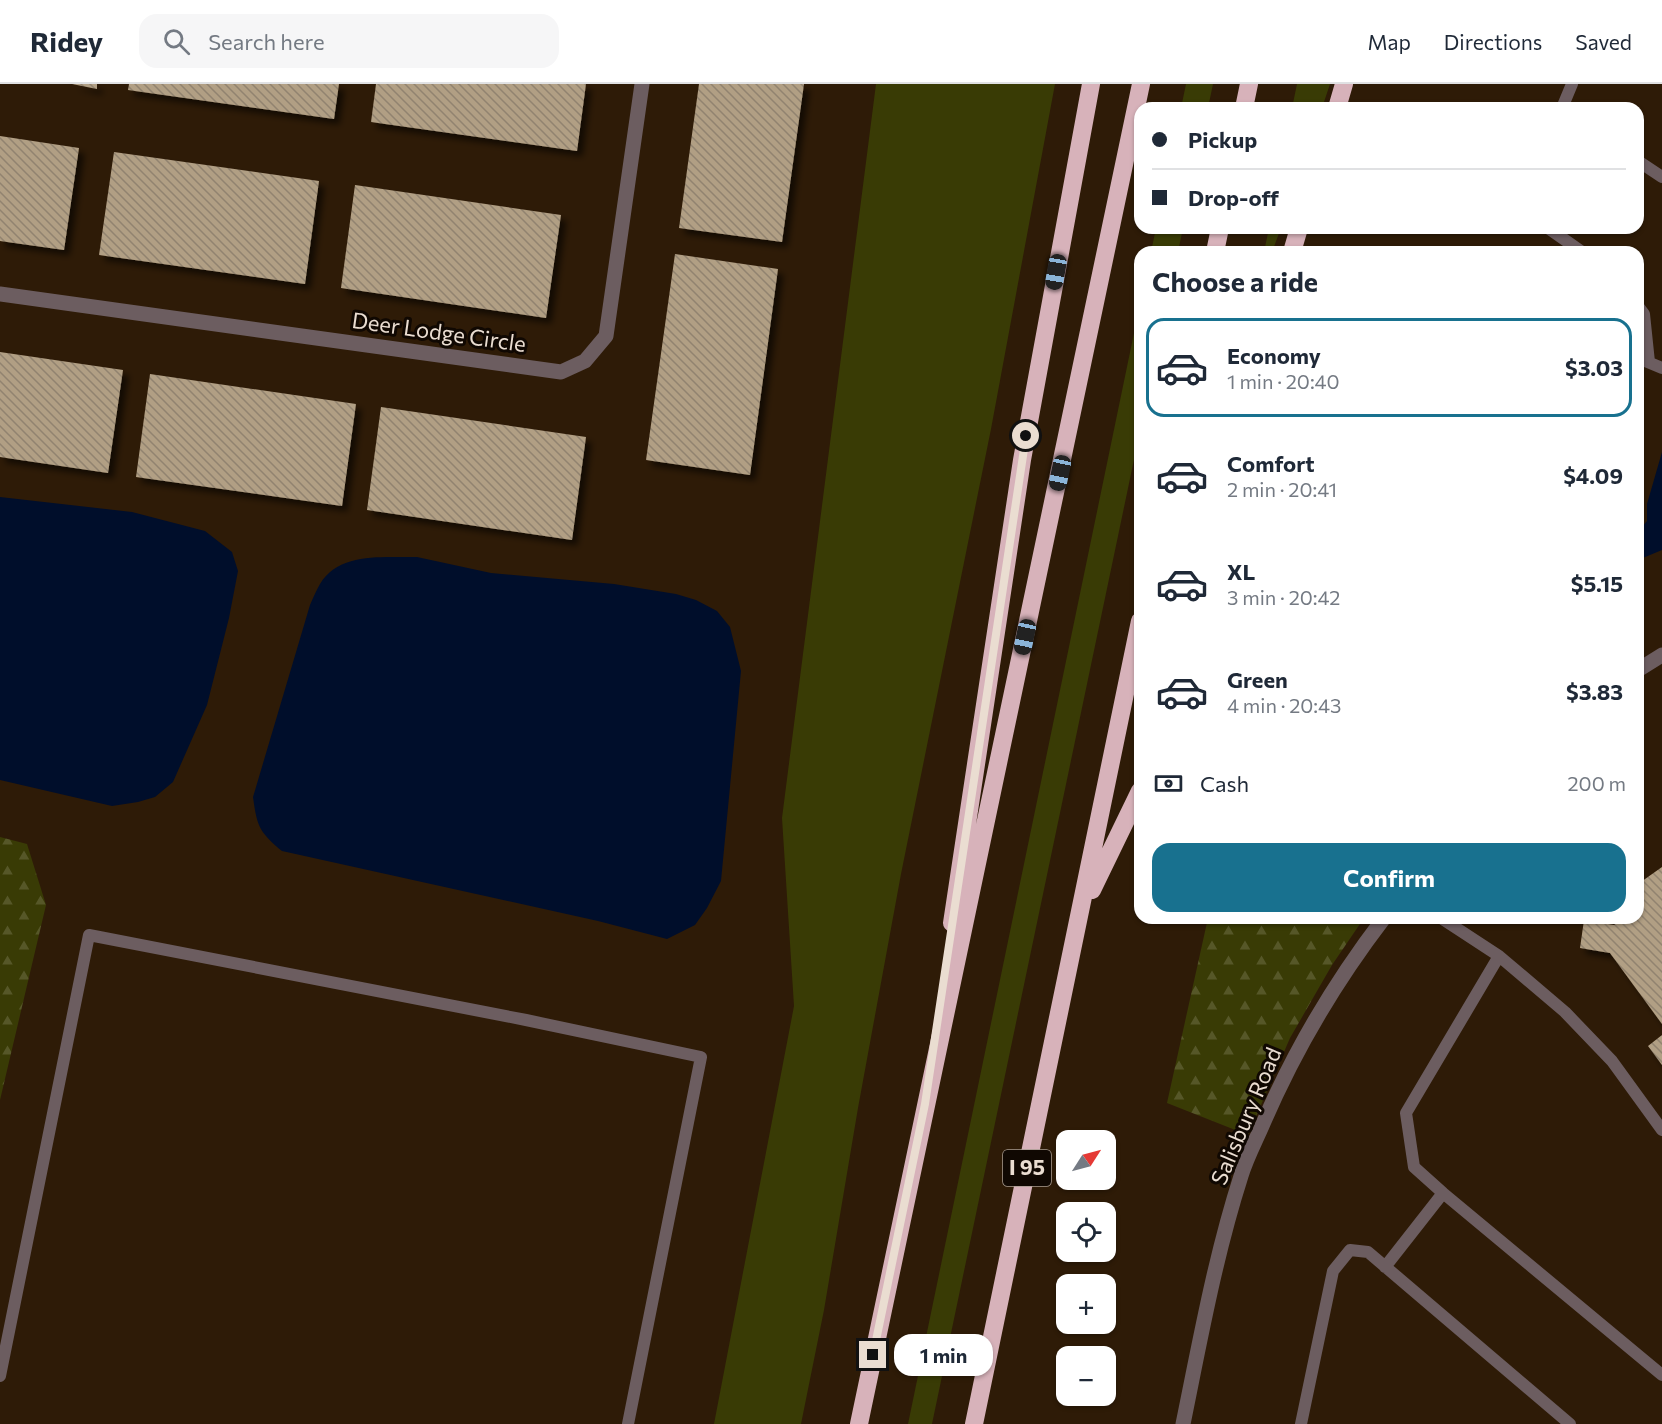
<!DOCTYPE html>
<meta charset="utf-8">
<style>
body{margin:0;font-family:Commissioner,sans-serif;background:#f6f6f7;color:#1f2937;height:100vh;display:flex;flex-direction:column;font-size:22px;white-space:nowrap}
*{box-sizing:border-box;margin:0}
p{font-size:20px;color:#747a83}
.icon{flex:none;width:33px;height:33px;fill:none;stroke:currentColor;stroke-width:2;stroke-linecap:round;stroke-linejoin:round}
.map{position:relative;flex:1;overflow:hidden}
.sheet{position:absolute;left:1134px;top:162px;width:510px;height:678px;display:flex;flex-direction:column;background:#fff;border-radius:18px;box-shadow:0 2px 4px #0004}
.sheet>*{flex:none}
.banner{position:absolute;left:1134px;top:18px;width:510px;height:132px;border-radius:18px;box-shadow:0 2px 4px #0004;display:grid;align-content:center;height:132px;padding:0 18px;background:#fff}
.needle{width:39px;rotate:54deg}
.tools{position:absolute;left:1056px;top:1046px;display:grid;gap:12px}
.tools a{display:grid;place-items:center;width:60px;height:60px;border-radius:12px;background:#fff;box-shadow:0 2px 4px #0004;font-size:30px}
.end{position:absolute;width:27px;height:27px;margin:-14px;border:8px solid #eaddd1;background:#111;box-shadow:0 0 0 3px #111}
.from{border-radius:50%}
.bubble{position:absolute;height:42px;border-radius:18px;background:#fff;box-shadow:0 2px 4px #0004;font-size:20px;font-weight:700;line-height:42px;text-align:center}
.car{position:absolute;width:18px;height:36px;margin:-18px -9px;border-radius:8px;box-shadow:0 0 4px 2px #0007;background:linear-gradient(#222 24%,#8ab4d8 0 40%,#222 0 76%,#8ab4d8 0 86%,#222 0)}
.banner b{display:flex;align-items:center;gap:21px;height:57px;font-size:22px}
.banner b+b{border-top:2px solid #e0e1e3}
.banner i{width:15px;height:15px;background:#1f2937}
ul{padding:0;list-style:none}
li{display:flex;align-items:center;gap:18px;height:99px;margin:0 12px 9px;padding:0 6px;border:3px solid transparent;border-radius:18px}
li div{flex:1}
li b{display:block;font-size:22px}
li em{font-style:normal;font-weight:700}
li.current{border-color:#18718f}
li>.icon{width:54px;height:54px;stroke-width:1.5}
h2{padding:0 18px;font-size:27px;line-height:72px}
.pay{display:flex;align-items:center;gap:15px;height:66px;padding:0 18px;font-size:22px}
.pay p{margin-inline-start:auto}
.button{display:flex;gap:12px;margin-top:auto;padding:12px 18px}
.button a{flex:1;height:69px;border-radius:18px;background:#18718f;color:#fff;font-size:24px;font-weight:700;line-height:69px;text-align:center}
header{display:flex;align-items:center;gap:36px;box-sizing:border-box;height:84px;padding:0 30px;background:#fff;border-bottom:2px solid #e0e1e3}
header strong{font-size:28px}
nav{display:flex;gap:33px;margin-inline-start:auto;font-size:21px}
.search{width:420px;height:54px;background:#f6f6f7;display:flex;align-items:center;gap:15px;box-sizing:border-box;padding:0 21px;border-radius:18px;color:#747a83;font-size:22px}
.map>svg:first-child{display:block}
.grass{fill:#393b05}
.forest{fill:url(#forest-firs)}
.water{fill:#000e2b}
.building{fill:url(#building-back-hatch);filter:url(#shadow)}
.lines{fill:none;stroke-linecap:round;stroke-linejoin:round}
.service{stroke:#6c5d60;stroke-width:12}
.minor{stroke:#6c5d60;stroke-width:15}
.tertiary{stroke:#6c5d60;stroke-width:15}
.motorway{stroke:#d7b2ba;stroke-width:18}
.route{stroke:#eaddd1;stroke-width:8}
.labels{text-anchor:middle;stroke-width:6;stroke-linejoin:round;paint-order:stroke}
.shield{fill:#100802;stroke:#a99d93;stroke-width:1.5}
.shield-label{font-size:21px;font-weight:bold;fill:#eaddd1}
.street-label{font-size:22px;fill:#eaddd1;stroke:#100802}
</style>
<header>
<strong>Ridey</strong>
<div class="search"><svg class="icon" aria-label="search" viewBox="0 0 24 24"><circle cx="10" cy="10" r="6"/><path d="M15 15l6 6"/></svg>Search here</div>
<nav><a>Map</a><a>Directions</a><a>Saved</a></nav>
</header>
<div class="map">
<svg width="1662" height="1340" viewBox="0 0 1662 1340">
<defs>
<pattern id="forest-firs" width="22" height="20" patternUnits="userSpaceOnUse" patternTransform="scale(1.5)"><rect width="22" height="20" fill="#393b05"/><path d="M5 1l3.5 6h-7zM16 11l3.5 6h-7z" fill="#565728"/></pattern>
<pattern id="building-back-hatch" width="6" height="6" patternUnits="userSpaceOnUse" patternTransform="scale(1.5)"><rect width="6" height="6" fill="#b19f84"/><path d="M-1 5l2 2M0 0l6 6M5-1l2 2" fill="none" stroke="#91836f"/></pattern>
<filter id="shadow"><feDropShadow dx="5.5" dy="5.5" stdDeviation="3" flood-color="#0009"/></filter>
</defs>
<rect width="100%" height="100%" fill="#2e1b07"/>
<path class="grass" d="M876 0H1055L991 345 901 790 858 1024 824 1226 801 1340H714L794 922 782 734Z
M1186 0H1213L1208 24H1181Z
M1297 0H1330L1322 24H1292Z
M1156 144H1183L1178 168H1151Z
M1269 144H1281L1272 168H1264Z
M1140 220V347L932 1340H908Z"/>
<path class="forest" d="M0 753 27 760 46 821 0 1016Z
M1208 834H1364L1332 881 1290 954 1248 1051 1167 1019Z"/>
<path class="water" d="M1662 368V466L1638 476V448L1647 437V420Z
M0 413 132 428 205 447 232 468 238 487 229 534 207 621 173 698 155 713 138 718 112 722 0 696Z
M417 473 491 489 614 500 676 510 696 516 717 527 730 543 741 587 721 797 707 824 695 841 667 855 598 837 282 767C259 748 257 742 253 713L310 521C313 514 316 507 320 500 340 467 385 474 417 473Z"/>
<path class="building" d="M72 0H97V5Z
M129 0H339L334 35 128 6Z
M376 0H586L577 67 371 38Z
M699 0H804L782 158 679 144Z
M0 52 79 64 64 166 0 157Z
M114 68 319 97 305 200 99 171Z
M355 101 561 131 546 234 341 204Z
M675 170 778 185 750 391 646 376Z
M0 268 123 286 108 389 0 373Z
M150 290 356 320 342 422 136 393Z
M381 323 586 353 572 456 367 426Z
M1662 783V940L1610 869 1580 864 1584 836 1614 841 1623 834H1638V800Z
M1662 951V981L1648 962Z"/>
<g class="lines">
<path class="service" d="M1562 24 1572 0
M1638 77 1662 93
M1548 144 1582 168
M1638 222 1644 230 1649 278
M1638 274 1662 284
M1441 834 1499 872 1565 928 1612 977 1662 1046
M1499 872 1406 1029 1414 1083 1443 1109 1662 1291
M1385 1183 1443 1109
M0 1292 89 851 526 936 701 973 628 1340
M1301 1340 1333 1187 1350 1166 1368 1168 1570 1340"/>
<path class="minor" d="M0 210 561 288 585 277 606 252 642 0"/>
<path class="tertiary" d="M1638 586 1662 571
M1183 1340C1200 1257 1215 1173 1241 1092 1246 1075 1255 1058 1262 1042 1294 967 1335 898 1384 834"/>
<path class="motorway" d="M1244 24 1249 0
M1337 24 1344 0
M1215 168 1220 144
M1292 168 1299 144
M1092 806 1140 707
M952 839 1022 376 1091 0
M859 1340C951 893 1049 447 1141 0
M974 1340 1140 537"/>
</g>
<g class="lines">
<path class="route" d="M873 1271 925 1020 1026 352"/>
</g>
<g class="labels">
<rect class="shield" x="1003" y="1066" width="48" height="36" rx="4.5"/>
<g class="shield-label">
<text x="1027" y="1091">I 95</text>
</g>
<g class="street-label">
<text transform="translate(439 248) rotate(8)" y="8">Deer Lodge Circle</text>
<text transform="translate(1246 1032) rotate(-67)" y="8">Salisbury Road</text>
</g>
</g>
</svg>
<div class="tools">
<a><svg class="needle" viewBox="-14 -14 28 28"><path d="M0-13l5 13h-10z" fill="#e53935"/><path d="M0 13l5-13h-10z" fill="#747a83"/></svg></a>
<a><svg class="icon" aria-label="locate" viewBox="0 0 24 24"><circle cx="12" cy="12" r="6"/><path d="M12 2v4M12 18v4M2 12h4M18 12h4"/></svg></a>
<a>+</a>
<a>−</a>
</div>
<i class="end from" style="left:1026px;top:352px"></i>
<i class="end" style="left:873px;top:1271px"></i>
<div class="bubble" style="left:894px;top:1250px;width:99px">1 min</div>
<i class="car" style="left:1056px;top:188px;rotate:190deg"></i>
<i class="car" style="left:1060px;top:389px;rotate:192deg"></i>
<i class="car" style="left:1025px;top:553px;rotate:192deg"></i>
<div class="banner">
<b><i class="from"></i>Pickup</b>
<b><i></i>Drop-off</b>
</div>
<section class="sheet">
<h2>Choose a ride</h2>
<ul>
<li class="current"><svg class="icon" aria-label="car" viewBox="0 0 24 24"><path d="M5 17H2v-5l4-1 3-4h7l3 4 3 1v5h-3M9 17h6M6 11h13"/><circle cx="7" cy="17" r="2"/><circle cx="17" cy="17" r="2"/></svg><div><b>Economy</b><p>1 min · 20:40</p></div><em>$3.03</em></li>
<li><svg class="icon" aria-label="car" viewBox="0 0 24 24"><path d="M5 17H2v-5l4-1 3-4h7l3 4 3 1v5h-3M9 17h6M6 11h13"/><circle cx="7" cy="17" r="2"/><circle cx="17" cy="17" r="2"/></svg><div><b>Comfort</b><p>2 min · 20:41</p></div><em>$4.09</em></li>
<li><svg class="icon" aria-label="car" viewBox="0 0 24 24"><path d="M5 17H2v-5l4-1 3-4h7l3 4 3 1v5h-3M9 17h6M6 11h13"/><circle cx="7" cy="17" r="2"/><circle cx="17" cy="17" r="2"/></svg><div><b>XL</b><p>3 min · 20:42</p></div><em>$5.15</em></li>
<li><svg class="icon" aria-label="car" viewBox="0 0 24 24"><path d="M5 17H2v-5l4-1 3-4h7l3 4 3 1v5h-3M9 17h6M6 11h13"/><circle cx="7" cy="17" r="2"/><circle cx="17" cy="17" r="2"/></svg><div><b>Green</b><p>4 min · 20:43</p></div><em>$3.83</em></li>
</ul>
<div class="pay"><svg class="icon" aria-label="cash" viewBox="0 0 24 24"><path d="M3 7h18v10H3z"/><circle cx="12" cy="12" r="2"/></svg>Cash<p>200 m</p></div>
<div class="button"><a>Confirm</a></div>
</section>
</div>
